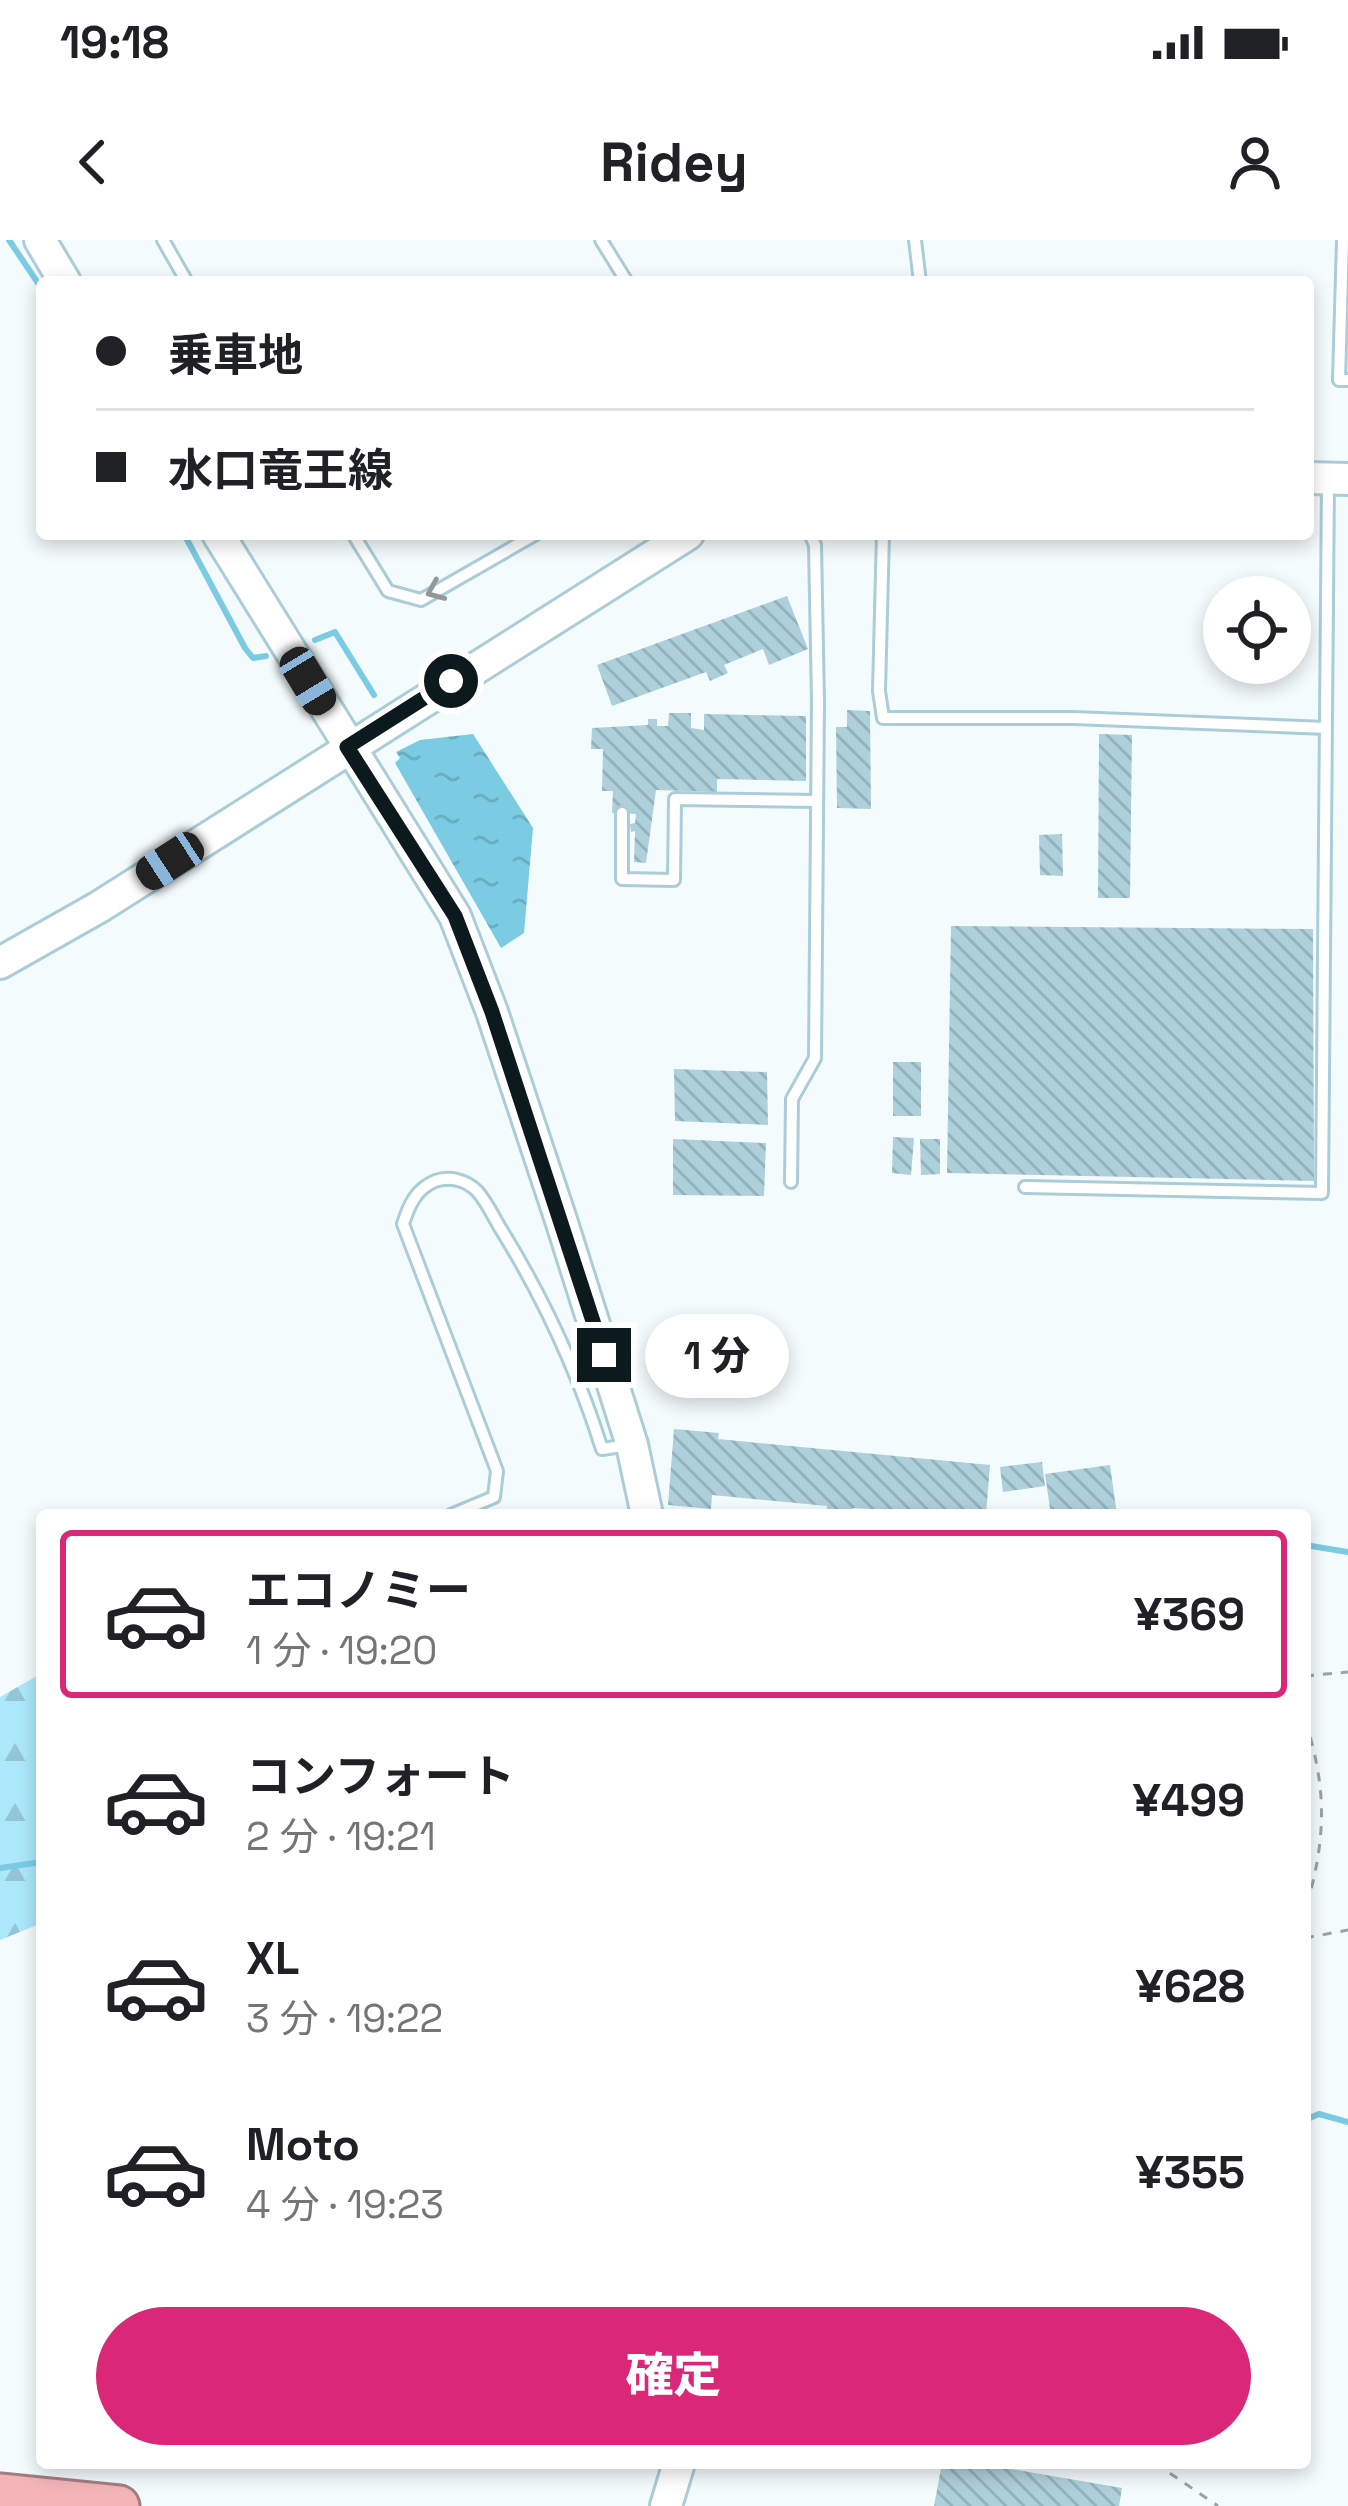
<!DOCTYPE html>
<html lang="ja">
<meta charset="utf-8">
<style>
body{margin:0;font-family:"Space Grotesk","Noto Sans JP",sans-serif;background:#f2f2f2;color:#202124;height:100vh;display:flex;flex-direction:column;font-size:45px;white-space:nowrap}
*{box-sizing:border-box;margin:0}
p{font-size:39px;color:#757577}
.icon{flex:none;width:66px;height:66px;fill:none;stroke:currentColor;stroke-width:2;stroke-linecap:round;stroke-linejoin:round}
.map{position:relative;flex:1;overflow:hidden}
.details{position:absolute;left:36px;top:1269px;width:1275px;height:960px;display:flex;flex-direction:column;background:#fff;border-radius:12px;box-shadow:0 6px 18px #0003}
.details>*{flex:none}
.guide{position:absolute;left:36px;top:36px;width:1278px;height:264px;border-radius:12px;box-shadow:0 6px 18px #0003;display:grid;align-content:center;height:264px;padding:0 60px;background:#fff}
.fabs{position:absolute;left:1203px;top:336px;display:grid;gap:24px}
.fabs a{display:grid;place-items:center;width:108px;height:108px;border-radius:50%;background:#fff;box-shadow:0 6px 18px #0003;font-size:60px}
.end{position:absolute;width:54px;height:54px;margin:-27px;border:15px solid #0c191d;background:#fff;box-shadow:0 0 0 6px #fff}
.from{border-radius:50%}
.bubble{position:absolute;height:84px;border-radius:42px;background:#fff;box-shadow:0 6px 18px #0003;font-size:39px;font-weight:800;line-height:84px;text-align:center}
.car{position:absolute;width:36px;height:72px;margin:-36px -18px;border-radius:15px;box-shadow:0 0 9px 3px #0007;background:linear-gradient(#222 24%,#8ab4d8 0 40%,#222 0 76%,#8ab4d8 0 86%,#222 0)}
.guide b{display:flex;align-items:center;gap:42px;height:114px;font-size:45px}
.guide b+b{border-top:3px solid #e0e0e0}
.guide i{width:30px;height:30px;background:#202124}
ul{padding:21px 0 0;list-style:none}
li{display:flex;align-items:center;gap:36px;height:168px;margin:0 24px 18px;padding:0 36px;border:6px solid transparent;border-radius:12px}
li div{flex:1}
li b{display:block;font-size:45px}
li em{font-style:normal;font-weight:800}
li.on{border-color:#db2777}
li>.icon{width:108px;height:108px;stroke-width:1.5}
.button{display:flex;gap:24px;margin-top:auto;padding:24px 60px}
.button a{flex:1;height:138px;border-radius:72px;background:#db2777;color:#fff;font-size:48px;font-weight:800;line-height:138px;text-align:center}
.status{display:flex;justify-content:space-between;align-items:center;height:84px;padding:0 60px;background:#fff;direction:ltr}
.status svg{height:33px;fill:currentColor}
header{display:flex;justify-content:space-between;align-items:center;height:156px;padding:0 60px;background:#fff;font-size:54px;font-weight:800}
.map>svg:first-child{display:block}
.forest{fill:url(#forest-firs)}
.water{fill:url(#water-ripples)}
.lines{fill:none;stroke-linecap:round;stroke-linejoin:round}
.stream{stroke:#7bcbe3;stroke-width:6}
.building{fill:url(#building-back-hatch)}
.lane-casing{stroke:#abcdd8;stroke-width:16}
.secondary-casing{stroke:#abcdd8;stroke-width:36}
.highway-casing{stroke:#a27e82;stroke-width:45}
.path{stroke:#9aa3a6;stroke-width:3;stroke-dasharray:9 9;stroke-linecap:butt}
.lane{stroke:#fff;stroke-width:10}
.secondary{stroke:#fff;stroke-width:30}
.highway{stroke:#f3b4b8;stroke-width:39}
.oneway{stroke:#929899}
.route{stroke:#0c191d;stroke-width:15}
</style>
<div class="status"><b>19:18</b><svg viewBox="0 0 49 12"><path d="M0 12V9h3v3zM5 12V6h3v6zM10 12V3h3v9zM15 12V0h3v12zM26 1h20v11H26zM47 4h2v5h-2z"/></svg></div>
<header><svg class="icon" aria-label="back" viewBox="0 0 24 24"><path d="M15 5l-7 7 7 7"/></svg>Ridey<svg class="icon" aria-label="person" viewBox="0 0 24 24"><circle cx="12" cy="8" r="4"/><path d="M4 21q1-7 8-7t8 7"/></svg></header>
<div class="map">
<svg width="1348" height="2266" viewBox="0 0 1348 2266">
<defs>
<pattern id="forest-firs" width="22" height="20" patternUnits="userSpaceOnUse" patternTransform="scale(3)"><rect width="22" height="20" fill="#abe8fa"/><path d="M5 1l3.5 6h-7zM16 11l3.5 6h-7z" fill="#92c6d6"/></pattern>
<pattern id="water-ripples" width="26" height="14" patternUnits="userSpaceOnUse" patternTransform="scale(3)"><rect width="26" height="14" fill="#7bcbe3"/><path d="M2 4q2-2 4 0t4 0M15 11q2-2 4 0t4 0" fill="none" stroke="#69aec2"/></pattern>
<pattern id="building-back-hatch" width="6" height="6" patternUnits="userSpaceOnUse" patternTransform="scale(3)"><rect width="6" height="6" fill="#aed0db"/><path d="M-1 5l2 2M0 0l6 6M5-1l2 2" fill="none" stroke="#94b2bc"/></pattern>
</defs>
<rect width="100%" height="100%" fill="#f4fbfd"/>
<path class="forest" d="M42 1433V1683L0 1700V1457Z"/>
<path class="water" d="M473 494 533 588 524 693 501 708 395 523 400 518 396 512 420 500Z"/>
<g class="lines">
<path class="stream" d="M9 0 42 49
M184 294 245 408 253 418 266 416
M315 400 335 392 374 455
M1305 1305 1348 1312
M0 1628 42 1622
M1305 1880 1319 1874 1348 1882"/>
</g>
<path class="building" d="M787 356 808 409 769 425 763 409 724 425 728 433 710 441 706 432 612 466 597 425Z
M847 470 870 471 871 569 837 568 836 487H847Z
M669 473H691V488L704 490V474L806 476V541L717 539V552L656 550 646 623 634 622 635 591 631 592 630 584 635 583 636 574 612 573 613 551H602L603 509H591L592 488 648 485V479H657V486H668Z
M1099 494 1132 495 1130 658H1098Z
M1062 594 1063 636 1040 635 1039 595Z
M951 686 1313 689 1314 941 947 933Z
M893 822H921V876H893Z
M674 829 767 832 768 885 675 881Z
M893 897 914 898 911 935 892 933Z
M673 899 766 903 764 956 673 955Z
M920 899H940V934L921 935Z
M674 1189 719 1193 718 1199 990 1225 986 1275 853 1268V1275H826L827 1266 712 1255 711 1269 668 1265Z
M1042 1222 1045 1246 1003 1252 1000 1227Z
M1110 1225 1117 1275H1051L1045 1234Z
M942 2223H976L1122 2248 1119 2266H934Z"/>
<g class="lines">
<g class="lane-casing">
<path id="lane" d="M163 0 187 42
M601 0 627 42
M915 0 920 42
M1343 0 1339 140H1348
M353 294 388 351 421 360 536 294
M883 294 879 451 883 478H1073L1326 488
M622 573V639L674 640 675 559 817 561
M791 942 792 859 815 818 818 462 815 305 810 294
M1025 947 1322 953 1328 242
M451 1275 494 1257 497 1231 403 984C409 965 416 949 435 941 450 936 466 940 477 951 487 962 494 978 502 991 544 1059 578 1133 602 1209L629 1205"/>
</g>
<g class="secondary-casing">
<path id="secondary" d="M40 0 65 42
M1308 238 1348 239
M218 294 455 676 492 772 561 980 632 1205 647 1275
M0 723 99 667 688 294
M666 2266 679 2223"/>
</g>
<g class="highway-casing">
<path id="highway" d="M0 2254 119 2266"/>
</g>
<path class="path" d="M1305 1436 1348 1432
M1305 1480C1328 1551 1326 1600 1305 1672
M1305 1698 1348 1690
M1155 2223 1218 2266"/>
<use href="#lane" class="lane"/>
<use href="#secondary" class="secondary"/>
<use href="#highway" class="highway"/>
</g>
<defs><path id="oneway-chevron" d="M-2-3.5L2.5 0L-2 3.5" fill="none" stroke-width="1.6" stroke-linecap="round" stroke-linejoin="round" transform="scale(3)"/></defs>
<use class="oneway" href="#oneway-chevron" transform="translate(435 351) rotate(157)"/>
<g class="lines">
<path class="route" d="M451 441 347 507 455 676 492 772 604 1115"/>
</g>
</svg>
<div class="fabs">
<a><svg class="icon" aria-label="locate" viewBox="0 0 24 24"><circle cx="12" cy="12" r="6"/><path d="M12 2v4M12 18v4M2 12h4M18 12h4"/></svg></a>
</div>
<i class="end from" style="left:451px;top:441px"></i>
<i class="end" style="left:604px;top:1115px"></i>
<div class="bubble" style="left:645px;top:1074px;width:144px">1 分</div>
<i class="car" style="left:308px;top:441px;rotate:149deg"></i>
<i class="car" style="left:170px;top:621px;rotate:237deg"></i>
<div class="guide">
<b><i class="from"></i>乗車地</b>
<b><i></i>水口竜王線</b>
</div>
<section class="details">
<ul>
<li class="on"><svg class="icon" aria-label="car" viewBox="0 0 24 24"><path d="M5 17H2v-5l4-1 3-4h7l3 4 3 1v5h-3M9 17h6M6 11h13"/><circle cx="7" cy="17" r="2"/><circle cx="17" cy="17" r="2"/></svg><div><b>エコノミー</b><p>1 分 · 19:20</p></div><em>¥369</em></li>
<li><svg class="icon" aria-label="car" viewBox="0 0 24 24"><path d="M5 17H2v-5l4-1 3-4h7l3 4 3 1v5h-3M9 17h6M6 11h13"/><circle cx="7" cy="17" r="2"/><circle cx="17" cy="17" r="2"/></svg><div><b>コンフォート</b><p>2 分 · 19:21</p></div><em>¥499</em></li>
<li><svg class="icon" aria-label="car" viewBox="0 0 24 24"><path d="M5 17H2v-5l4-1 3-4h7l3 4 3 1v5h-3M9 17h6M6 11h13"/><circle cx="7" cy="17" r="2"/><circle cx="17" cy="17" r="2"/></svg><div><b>XL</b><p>3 分 · 19:22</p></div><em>¥628</em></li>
<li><svg class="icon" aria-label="car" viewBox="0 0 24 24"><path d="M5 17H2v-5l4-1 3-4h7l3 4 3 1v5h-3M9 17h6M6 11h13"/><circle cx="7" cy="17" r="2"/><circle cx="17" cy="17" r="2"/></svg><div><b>Moto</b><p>4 分 · 19:23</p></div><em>¥355</em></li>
</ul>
<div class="button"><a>確定</a></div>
</section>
</div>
